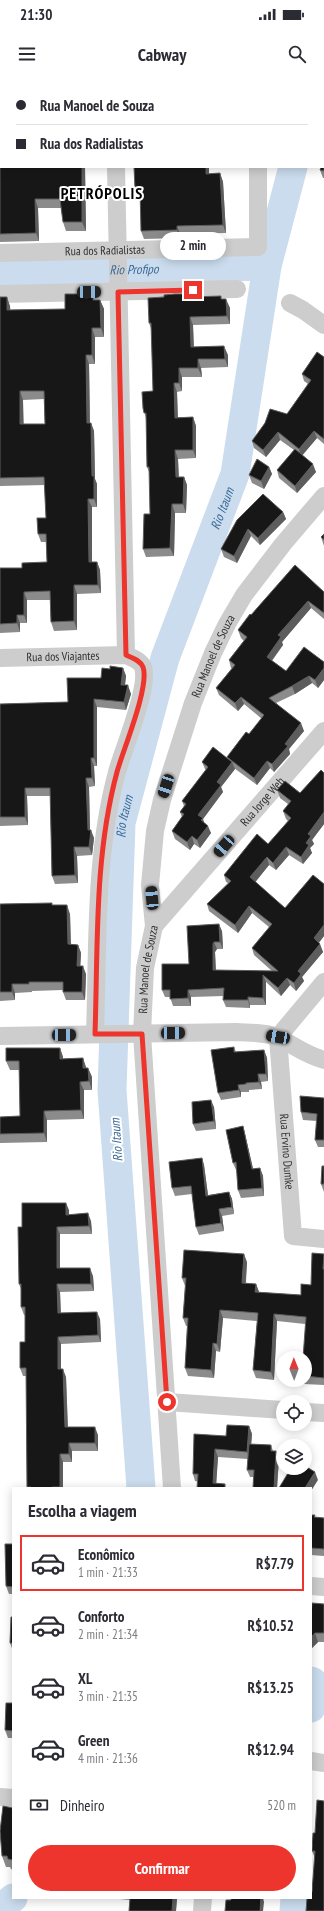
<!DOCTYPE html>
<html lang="pt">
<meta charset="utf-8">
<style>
body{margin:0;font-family:"PT Sans Narrow",sans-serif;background:#f7f7f7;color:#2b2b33;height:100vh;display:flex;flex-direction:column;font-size:15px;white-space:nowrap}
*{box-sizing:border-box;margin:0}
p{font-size:13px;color:#7c7c81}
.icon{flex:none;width:22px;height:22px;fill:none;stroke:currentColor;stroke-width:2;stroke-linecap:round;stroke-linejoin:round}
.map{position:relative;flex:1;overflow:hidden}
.sheet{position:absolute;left:12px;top:1407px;width:300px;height:412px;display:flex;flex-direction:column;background:#fff;border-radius:0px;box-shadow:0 2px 10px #0003}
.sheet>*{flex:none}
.banner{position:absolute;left:0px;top:0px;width:324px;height:88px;box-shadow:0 2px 10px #0003;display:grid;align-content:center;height:88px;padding:0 16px;background:#fff}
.needle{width:26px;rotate:359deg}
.fabs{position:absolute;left:276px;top:1271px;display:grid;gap:8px}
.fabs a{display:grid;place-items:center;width:36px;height:36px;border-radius:50%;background:#fff;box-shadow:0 2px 10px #0003;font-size:20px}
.end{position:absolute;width:18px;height:18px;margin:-9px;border:5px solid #ed342d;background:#fff;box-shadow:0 0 0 2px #fff}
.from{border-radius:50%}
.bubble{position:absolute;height:28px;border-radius:14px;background:#fff;box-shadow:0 2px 10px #0003;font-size:13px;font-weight:600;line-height:28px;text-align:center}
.car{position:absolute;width:12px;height:24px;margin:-12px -6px;border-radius:5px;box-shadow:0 0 3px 1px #0007;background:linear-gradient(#222 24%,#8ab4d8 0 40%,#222 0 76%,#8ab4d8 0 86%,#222 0)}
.banner b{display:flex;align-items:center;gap:14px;height:38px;font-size:15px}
.banner b+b{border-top:1px solid #e1e1e2}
.banner i{width:10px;height:10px;background:#2b2b33}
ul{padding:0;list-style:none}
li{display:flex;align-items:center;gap:12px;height:56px;margin:0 8px 6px;padding:0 8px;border:2px solid transparent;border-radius:0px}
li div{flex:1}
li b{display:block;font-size:15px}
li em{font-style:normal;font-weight:600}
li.selected{border-color:#ed342d}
li>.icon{width:36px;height:36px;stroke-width:1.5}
h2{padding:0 16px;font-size:18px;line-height:48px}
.pay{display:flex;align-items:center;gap:10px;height:44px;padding:0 16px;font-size:15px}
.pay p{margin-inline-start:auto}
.action{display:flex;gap:8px;margin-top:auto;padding:8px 16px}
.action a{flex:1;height:46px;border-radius:24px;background:#ed342d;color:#fff;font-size:16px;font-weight:600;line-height:46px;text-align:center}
.status{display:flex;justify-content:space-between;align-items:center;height:28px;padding:0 20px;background:#fff;direction:ltr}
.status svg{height:11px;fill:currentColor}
header{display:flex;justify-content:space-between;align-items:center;height:52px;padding:0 16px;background:#fff;font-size:18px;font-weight:600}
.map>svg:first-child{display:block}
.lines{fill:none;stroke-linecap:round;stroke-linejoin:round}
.stream{stroke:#cadcee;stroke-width:5}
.river{stroke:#cadcee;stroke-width:29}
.minor{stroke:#cdcdcd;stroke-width:18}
.wall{fill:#8b8b8b;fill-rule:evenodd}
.shaded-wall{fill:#5d5d5d}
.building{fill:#171717;stroke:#5d5d5d;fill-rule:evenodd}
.route{stroke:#ed342d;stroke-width:5}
.labels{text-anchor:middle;stroke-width:4;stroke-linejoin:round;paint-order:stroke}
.street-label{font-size:12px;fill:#303030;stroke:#fff}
.water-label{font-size:13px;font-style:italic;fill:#3a6997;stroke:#fff}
.district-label{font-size:16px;font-weight:bold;letter-spacing:1px;fill:#000;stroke:#fff}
</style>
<div class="status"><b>21:30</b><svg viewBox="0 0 49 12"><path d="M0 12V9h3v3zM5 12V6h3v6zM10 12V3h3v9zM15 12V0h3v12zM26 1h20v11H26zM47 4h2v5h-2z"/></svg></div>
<header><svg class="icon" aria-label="menu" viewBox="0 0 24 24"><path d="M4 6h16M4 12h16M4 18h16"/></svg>Cabway<svg class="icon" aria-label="search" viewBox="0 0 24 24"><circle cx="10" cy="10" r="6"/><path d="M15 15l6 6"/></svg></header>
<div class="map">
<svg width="324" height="1831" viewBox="0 0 324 1831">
<rect width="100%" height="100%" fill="#fff"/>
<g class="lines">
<path class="stream" d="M313 1602 324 1603"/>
<g class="river">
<path d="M316 1V0"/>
<path id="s1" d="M0 192 267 186"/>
<path id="s2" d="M141 1408 112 1010 121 743 165 578 235 394 267 186 293 87"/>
<path d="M311 1601 313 1602 311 1628"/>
<path d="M0 1829 13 1818"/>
<path d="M294 1831 295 1818"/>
</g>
<g class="minor">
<path d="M114 0V1"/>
<path d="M258 0V1"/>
<path d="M116 87 126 575"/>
<path id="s3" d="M0 173 258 167V87"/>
<path d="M0 214 237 209"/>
<path d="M290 223 303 230 324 245"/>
<path id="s4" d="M0 578 126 575C132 578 140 580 143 587 150 606 123 670 117 692 94 777 98 867 95 954"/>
<path id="s5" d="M154 846 324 651"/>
<path d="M0 956 236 952C249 953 267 952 279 958 297 967 304 974 324 980"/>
<path id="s6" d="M278 957 293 1156 324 1159"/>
<path d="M278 957 324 902"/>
<path d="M167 1322 283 1330"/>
<path d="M305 1332 324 1333"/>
<path id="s7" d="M172 1408 142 954 145 888 154 846 150 805 155 751 162 720 193 623 213 573 227 544 244 515 283 464 324 416"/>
<path d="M311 1506 324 1507"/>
<path d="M311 1681 324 1683"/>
<path d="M0 1717 13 1718"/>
<path d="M202 1831 203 1818"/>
</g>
</g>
<path class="wall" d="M0 0H89V1H1L85 87 86 151H66L63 142 61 128H38L39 161 0 162Z
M324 69V98H323L320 90V87H323Z
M146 87H209V94L220 93 223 102 226 153 180 154V158L144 159 141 151V117H138L135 109Z
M0 217 10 226V230L65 229 86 218 94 220H100L104 229V257H95V284H89L90 343H91L94 351 95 399 97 404V427H92V482H97L100 490 101 513 77 514V550L54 551 51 542 50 520H27V543H20V552L0 553V488H22L47 482 46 462H41L38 454 46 438 45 405 0 406ZM44 319 45 344H23V320Z
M190 217 222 219 230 228V244L193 245 194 267 228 275V287L201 288 202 297H182V311L177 312 178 337H193L196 346V378L178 379 179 397H184L187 405 186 433H175L174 476 146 477 143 469 150 434V394L147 387 146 338 143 328 153 311 152 251 149 243Z
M324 277V364L317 358 302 375 316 392 297 413 279 398 277 390 294 370 280 360 266 377 254 368 252 361 287 334 308 304 304 301 302 294Z
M269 387 272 394 264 409 252 403 249 395Z
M283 432 286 439 260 465 251 456 237 483 224 477 221 469 237 440Z
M324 454V466L321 457Z
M324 512V539L311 528 282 562 283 565 272 581 286 591 324 582V600L318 608 312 603 295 614 276 623 304 651 289 669 290 674 274 692 270 688 257 705 234 688 235 689 221 707 223 712 203 739 204 743 211 753 200 768 194 764 190 770 175 759 172 751 182 737 180 732 184 726 182 721 206 690 205 689 202 682 228 679 227 677 249 654 262 639 244 624 238 631 219 615 216 608 232 588H231L229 580 244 561 241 558 238 550 251 535Z
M123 588 126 596 125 605 131 614 126 630 97 627V686H94L95 706 89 707 90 750 94 758 92 775 77 776 78 803 55 804 52 796 50 716H27L28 745 0 746V624L68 622 101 598 110 589Z
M324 693V744L312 760 314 764 310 768 312 773 303 784 289 775 276 790 269 785 255 802 285 828 324 856 319 863 323 872 302 897 304 901 296 911 290 905 281 916 266 902V925H250V928L226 927 223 920 224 916 191 917V926H173L170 917H165L162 910 222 851 223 869H217L215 872 216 890 272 891 254 875 252 868 269 847 252 833 238 853 209 831 207 824 228 803 226 802 224 795 268 764 288 741 286 739 283 731 288 724 280 718 277 710 300 713Z
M0 824 53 825 70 834 71 864 78 865 81 873 80 886 86 894 85 920H66L63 912V910L32 911V912L15 913V920L0 921Z
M234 967 236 972 264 970 267 978 268 1001 261 1002 262 1009 249 1010V1012H241V1017L221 1020 218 1013Z
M60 968 63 977V979L83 978 86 988H88L92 997V1010H84V1039L47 1040V1062L0 1063V1037L20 1036 19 990H10L6 981Z
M324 1018V1067H318L315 1060 317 1041 303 1040 301 1032Z
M214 1027 216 1049 196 1051 193 1044Z
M243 1046 245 1054 253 1089 260 1088 263 1096 264 1116 241 1118 238 1110 237 1090H236L233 1083Z
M202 1078 204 1085 208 1115 229 1112 232 1119 234 1134 222 1136 224 1151 199 1155 196 1147 192 1114 175 1116 172 1108Z
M324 1086V1112L321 1104Z
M69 1130V1135L91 1141 92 1154H60V1188L93 1196 94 1211 60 1212 61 1233 100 1239 101 1262 61 1264V1289L66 1297 68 1347 98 1355V1371H72V1382H63V1408H27L26 1296H23L20 1288 25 1262V1235H24L21 1227V1209L19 1204 22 1147Z
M324 1174V1305L304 1304 303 1300H305V1244L277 1241 274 1300 256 1298 253 1290 257 1241 223 1238 220 1272 216 1271 214 1298 188 1296 185 1288 187 1246H186L183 1238 185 1206 182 1198 247 1182 246 1203 256 1204 259 1212 301 1215 311 1205Z
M249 1346 252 1354 251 1364 271 1365 273 1371 279 1378 277 1408H253L254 1397H250L247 1390 248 1379 218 1377 216 1403 226 1408 195 1401 193 1394 226 1356Z
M311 1435 316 1437 324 1438V1476L311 1475Z
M13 1464V1514H9L6 1506Z
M324 1524V1562H318L311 1569V1535Z
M13 1537V1571L10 1563Z
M13 1623V1658H8L5 1650Z
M324 1721 312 1812 315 1778 312 1771 315 1753Z
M13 1728V1790L11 1789 10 1787H6L2 1776Z
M110 1818H177L176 1831H129L130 1820Z"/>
<path class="shaded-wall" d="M82 87H85L86 151 82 142Z
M206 87H209V103L206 94Z
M220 93 223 102 226 153 223 145Z
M35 119 38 128 39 161 36 153Z
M177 146 180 154V158L177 150Z
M7 217 10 226 11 238 7 230Z
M226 219 230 228V244L227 236Z
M100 220 104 229V257L101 248Z
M190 237 193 245 194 276 191 267Z
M92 248 95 257V284L92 275Z
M224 266 228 275V287L225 279Z
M86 275 89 284 90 352 87 343Z
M198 279 201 288 202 297 198 288Z
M179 288 182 297V311L179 303Z
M174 303 177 312 178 346 175 338Z
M20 311 23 320 24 353 20 344Z
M193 337 196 346V378L193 370Z
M91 343 94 351 95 399 97 404V427L94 419 92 396Z
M314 351 317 358 301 377 299 369Z
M278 352 280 360 266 377 263 370Z
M175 370 178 379 179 406 176 397Z
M313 384 316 392 297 413 295 406Z
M269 387 272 394 264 409 261 401Z
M184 397 187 405 186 433 183 424Z
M88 419 92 427V490L89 482Z
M172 424 175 433 174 476 170 468Z
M283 432 286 439 260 465 258 458Z
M248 449 251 456 237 483 234 476Z
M97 482 100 490 101 513 98 505Z
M74 505 77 514V550L74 541Z
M24 512 27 520V543L24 535Z
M308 521 311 528 282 562 283 565 269 584 267 577 278 555Z
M17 535 20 543V552L17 543Z
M123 588 126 596 124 613 121 605Z
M324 588V600L318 608 315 600Z
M309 596 312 603 295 614 292 606Z
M128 605 131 614 126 630 124 622Z
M241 617 244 624 238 631 235 623Z
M94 619 97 627V686L94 678Z
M301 643 304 651 289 669 290 674 274 692 272 684 285 664Z
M91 678 94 686 95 706 92 698Z
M267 681 270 688 257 705 254 698Z
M232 682 235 689 221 707 223 712 203 739 205 746 204 748 198 735 217 702Z
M86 698 89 707 90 752 91 750 94 758 92 775 89 767Z
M25 708 27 716 28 745 25 737Z
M324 732V744L312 760 314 764 310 768 312 773 303 784 301 777 306 763 308 754Z
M208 746 211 753 200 768 197 760Z
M192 756 194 764 190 770 187 762Z
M74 767 77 776 78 803 75 795Z
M286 767 289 775 276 790 273 783Z
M267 777 269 785 253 805 250 797Z
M67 825 70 834 71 873 68 864Z
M249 826 252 833 238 853 235 845Z
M219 844 222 851 223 869 220 862Z
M324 845V856L316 866 314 858Z
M214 862 217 869 215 872 216 897 213 890V864Z
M320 864 323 872 302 897 304 901 296 911 294 903 298 891Z
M78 865 81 873 80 894 77 886Z
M83 886 86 894 85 920 82 912Z
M263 895 266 902V925L263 918Z
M287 898 290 905 281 916 278 908Z
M12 904 15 913V920L12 912Z
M188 910 191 917V926L188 918Z
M248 917 250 925V928L248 920Z
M60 968 63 977V987L60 979Z
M264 970 267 978 268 1001 266 994Z
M83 978 86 987V997L83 988Z
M88 988 92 997V1010L89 1001Z
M258 994 261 1002 262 1009 259 1002Z
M80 1002 84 1010V1039L81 1030Z
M238 1005 241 1012V1017L239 1010Z
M211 1020 214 1027 216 1049 214 1041Z
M44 1031 47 1040V1062L44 1053Z
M243 1046 245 1054 255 1097 252 1089Z
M202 1078 204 1085 209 1123 206 1116Z
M260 1088 263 1096 264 1116 262 1108Z
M229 1112 232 1119 234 1134 232 1127Z
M66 1123 69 1130V1143L66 1135Z
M219 1129 222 1136 224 1151 221 1143Z
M88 1133 91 1141 92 1154 89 1146Z
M57 1147 60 1154V1196L57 1188Z
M244 1174 247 1182 245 1211 242 1203Z
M90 1188 93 1196 94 1211 91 1204Z
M57 1204 60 1212 61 1241 58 1233Z
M256 1204 259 1212H255Z
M220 1230 223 1238 220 1272 217 1264Z
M97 1232 100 1239 101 1262 98 1255Z
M274 1234 277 1241 274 1300 271 1292Z
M58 1257 61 1264V1297L58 1289Z
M213 1263 216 1271 214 1298 211 1290Z
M63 1289 66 1297 68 1355 65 1347Z
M249 1346 252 1354 250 1379 247 1372Z
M95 1347 98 1355V1371L95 1363Z
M69 1363 72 1371V1382L69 1374Z
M215 1369 218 1377 216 1408 213 1403Z
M276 1371 279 1378 277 1408H274Z
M60 1374 63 1382V1408H61L60 1407Z
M315 1392 318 1400 311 1411V1408H305Z
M315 1553 318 1562 311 1569V1557Z
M173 1818H177L176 1831H172Z
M261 1818H263L264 1822 263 1831H260Z"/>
<path class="building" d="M0 0H81V1H1V87H82V142H63L60 119H35L36 153 0 154Z
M140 0H233V1H140Z
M323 68 324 69V91L320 90 321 87H323Z
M134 87H206V94L220 93 223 145 177 146V150L141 151 140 109H135Z
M65 214H85V218L93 217V220H100L101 248H92V275H86L87 343H91L92 396H94V419H88L89 482H97L98 505H74V541L51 542 50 511 24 512V535H17V543L0 544V488H22V483L47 482 46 454H38L37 438H46L44 397 0 398V217H7V230L65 229ZM20 311H44L45 344H20Z
M175 214H189V217L221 216V219H226L227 236 190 237 191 267 224 266 225 279H198V288H179V303H174L175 338 193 337V370H175L176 397H184L183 424H172L170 468 143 469 144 434H150L149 387H147L146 333H144L143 328 142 312 153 311 151 243H149L148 218 164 217V215Z
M317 272 324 277V359L314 351 299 369 278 352 263 370 252 361 265 343 270 329 287 334 311 300 302 294Z
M295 369 313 384 295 406 277 390Z
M257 379 269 387 261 401 249 395Z
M263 414 283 432 258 458 248 449 234 476 221 469 237 440Z
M324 454V460L321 457Z
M295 485 324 512V533L308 521 278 555 281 557 267 577 286 591 304 567 324 582V588L315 600 309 596 292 606 269 618 301 643 285 664 288 666 272 684 267 681 254 698 227 677 246 652 249 654 264 635 241 617 235 623 216 608 235 585 229 580 247 557 238 550 250 534 251 535Z
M110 586 123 588 121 605H128L124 622 94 619V678H91L92 698H86L88 750H91L89 767H74L75 795 52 796 50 708H25V737H0V624L68 622 67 598H101L102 588 110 589Z
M213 667 232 682 217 702 221 705 198 735 203 738 201 740 208 746 197 760 192 756 187 762 172 751 184 734 180 732 186 724 182 721 208 687 202 682Z
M321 690 324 693V732L308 754 311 756 306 763 309 765 301 777 286 767 273 783 267 777 250 797 285 828 313 795 324 804V845L314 858 320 864 298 891 301 894 294 903 287 898 278 908 263 895V918L248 917V920H223L224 908 188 910V918L170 919V910H162V884H189L187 846 219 844 220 862H214L213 864V890L278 891 252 868 272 844 249 826 235 845 207 824 231 801 224 795 257 754 268 764 291 738 283 731 291 721 277 710 285 701 300 713Z
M52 823V825H67L68 864 78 865 77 886H83L82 912H63V902H29V904H12V912H0V824Z
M234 967V972L264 970 266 994H258L259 1002 246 1003V1004L238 1005 239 1010 218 1013 211 970Z
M6 968H60V979L83 978V988H88L89 1001 80 1002 81 1030 44 1031V1053L0 1054V1037L20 1036 19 981H6Z
M300 1016 324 1018V1060H315L317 1034 301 1032Z
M211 1020 214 1041 193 1044 192 1022Z
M243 1046 252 1089 260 1088 262 1108 238 1110 236 1082 233 1083 226 1050Z
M202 1078 206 1116 229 1112 232 1127 219 1129 221 1143 196 1147 191 1106 172 1108 169 1082Z
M322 1086H324V1104H321Z
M22 1123H66V1135L88 1133 89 1146 57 1147V1188H90L91 1204H57L58 1233 97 1232 98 1255 58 1257V1289H63L65 1347H95V1363H69V1374H60V1407H52V1408H31V1407H27L26 1288H20V1262H25V1227H21V1204H19L18 1147H22Z
M184 1170 244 1174 242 1203 256 1204 255 1212 301 1215V1204L311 1205 312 1173 324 1174 323 1189H324V1298L305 1296V1278H303L306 1237 274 1234 271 1292 253 1290 258 1233 220 1230 217 1264 213 1263 211 1290 185 1288 188 1238H183L186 1198H182Z
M227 1345 249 1346 247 1372 215 1369 213 1403 225 1404V1408H197L198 1394H193L194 1354 226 1356Z
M249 1364 271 1365V1371H276L274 1408H253L254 1390H247Z
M305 1386 315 1392 305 1408H279L291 1388H305Z
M311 1435H315L314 1437 324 1438V1469L311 1468Z
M5 1464H13V1507L6 1506Z
M312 1523 324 1524V1553H315L311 1557V1535Z
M11 1537H13V1563H10Z
M6 1623H13V1651L5 1650Z
M317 1720 324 1721V1831H306L307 1818H311V1812H312L315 1771H312L313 1753H315Z
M3 1726 13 1728V1780L8 1779 7 1776H2L0 1751Z
M130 1818H173L172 1831H129Z
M231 1818H261L260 1831H225L226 1820H231Z"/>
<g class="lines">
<path class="route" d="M167 1322 142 954H95C98 867 94 777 117 692 123 670 150 606 143 587 140 580 132 578 126 575L118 212 193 210"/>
</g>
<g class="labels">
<g class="street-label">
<text dy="4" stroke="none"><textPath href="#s3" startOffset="105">Rua dos Radialistas</textPath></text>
<text dy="4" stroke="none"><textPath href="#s7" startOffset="844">Rua Manoel de Souza</textPath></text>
<text dy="4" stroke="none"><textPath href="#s4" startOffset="63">Rua dos Viajantes</textPath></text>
<text dy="4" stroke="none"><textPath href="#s5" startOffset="165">Rua Jorge Weh</textPath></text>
<text dy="4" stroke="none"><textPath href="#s7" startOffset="520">Rua Manoel de Souza</textPath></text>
<text dy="4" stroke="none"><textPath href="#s6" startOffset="115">Rua Ervino Dumke</textPath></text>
</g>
<g class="water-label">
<text dy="5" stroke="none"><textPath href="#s1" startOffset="134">Rio Profipo</textPath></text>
<text dy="5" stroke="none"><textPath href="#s2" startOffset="997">Rio Itaum</textPath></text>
<text dy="5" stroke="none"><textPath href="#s2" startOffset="673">Rio Itaum</textPath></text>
<text transform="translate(116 1060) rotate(-94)" y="5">Rio Itaum</text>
</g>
<g class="district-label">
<text x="102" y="119">PETRÓPOLIS</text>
</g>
</g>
</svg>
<div class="fabs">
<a><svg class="needle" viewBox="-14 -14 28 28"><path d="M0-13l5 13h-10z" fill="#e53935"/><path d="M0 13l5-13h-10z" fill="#7c7c81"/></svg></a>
<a><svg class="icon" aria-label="locate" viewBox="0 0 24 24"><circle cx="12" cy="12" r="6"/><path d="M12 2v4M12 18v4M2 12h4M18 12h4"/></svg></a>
<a><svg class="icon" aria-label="layers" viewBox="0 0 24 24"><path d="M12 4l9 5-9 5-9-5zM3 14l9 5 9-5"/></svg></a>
</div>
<i class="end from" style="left:167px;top:1322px"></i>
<i class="end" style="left:193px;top:210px"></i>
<div class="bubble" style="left:160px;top:152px;width:66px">2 min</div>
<i class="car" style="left:89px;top:212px;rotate:89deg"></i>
<i class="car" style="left:166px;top:706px;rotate:198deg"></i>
<i class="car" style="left:224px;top:766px;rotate:221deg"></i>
<i class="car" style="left:152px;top:818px;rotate:355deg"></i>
<i class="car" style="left:173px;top:953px;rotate:89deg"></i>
<i class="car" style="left:64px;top:955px;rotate:89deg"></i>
<i class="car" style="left:278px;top:957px;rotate:280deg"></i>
<div class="banner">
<b><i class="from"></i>Rua Manoel de Souza</b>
<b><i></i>Rua dos Radialistas</b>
</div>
<section class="sheet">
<h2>Escolha a viagem</h2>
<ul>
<li class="selected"><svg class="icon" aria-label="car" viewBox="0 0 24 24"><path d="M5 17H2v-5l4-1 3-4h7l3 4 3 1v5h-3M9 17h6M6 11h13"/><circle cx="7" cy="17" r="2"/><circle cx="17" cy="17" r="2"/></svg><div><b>Econômico</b><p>1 min · 21:33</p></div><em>R$7.79</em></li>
<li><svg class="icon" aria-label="car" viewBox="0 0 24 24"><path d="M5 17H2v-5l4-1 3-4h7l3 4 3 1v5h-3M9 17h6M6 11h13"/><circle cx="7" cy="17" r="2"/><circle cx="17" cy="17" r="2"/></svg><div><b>Conforto</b><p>2 min · 21:34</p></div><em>R$10.52</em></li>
<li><svg class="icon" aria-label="car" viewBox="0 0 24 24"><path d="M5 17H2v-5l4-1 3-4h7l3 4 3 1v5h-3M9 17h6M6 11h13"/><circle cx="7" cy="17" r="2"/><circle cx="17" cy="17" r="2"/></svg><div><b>XL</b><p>3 min · 21:35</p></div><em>R$13.25</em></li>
<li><svg class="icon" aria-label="car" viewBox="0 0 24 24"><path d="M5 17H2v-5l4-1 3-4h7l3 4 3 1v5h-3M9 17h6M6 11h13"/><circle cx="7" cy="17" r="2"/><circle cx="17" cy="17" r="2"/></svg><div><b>Green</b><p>4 min · 21:36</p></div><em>R$12.94</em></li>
</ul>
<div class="pay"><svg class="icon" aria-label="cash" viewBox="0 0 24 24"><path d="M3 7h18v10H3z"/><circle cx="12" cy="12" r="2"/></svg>Dinheiro<p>520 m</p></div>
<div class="action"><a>Confirmar</a></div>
</section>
</div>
